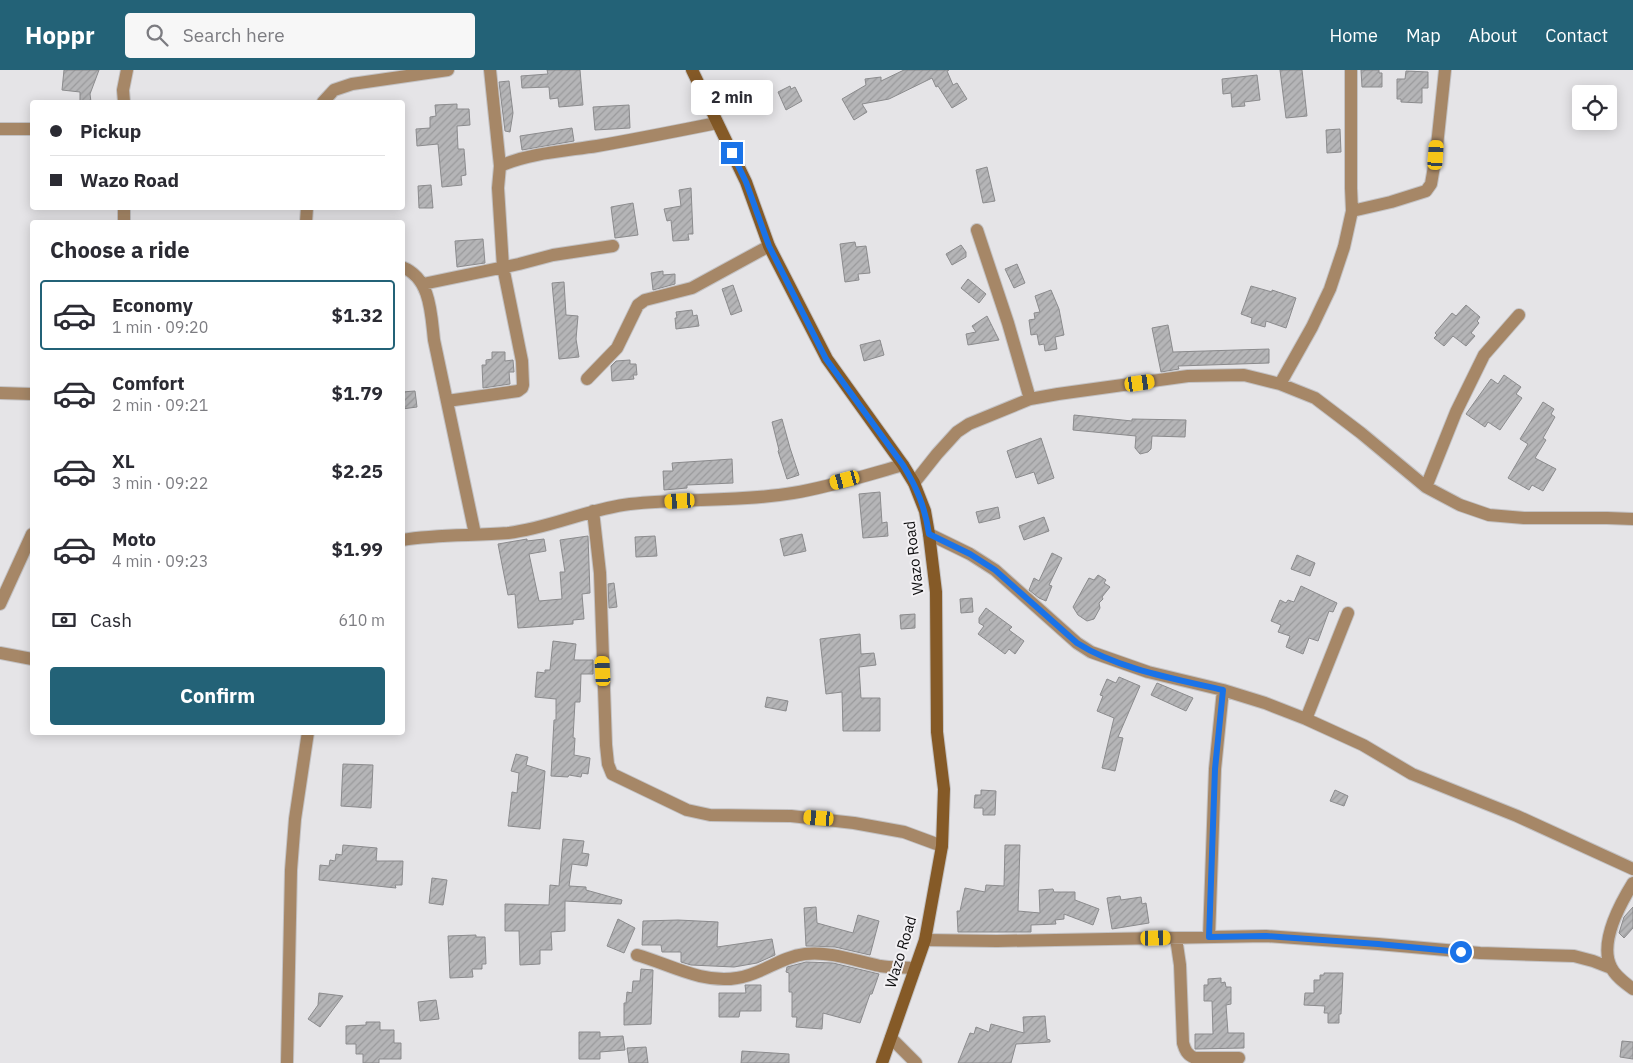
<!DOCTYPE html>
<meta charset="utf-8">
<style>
body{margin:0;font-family:"IBM Plex Sans",sans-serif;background:#f7f7f7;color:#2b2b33;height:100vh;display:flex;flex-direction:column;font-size:19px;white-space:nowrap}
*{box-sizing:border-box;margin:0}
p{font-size:16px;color:#7c7c81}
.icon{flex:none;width:28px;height:28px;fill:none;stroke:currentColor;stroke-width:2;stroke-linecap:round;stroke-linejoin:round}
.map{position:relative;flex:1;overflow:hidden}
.details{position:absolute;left:30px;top:150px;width:375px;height:515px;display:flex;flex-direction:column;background:#fff;border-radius:5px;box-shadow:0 2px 12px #0003}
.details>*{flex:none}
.hud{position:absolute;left:30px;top:30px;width:375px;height:110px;border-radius:5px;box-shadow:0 2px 12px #0003;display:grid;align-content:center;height:110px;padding:0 20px;background:#fff}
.tools{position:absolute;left:1572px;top:15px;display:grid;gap:10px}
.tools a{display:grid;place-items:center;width:45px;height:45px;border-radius:5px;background:#fff;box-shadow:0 2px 12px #0003;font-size:25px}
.end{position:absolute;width:22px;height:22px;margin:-11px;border:6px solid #1a73e8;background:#fff;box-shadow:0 0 0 2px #fff}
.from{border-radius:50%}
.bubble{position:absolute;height:35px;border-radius:5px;background:#fff;box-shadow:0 2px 12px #0003;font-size:16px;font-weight:700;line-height:35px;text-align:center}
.car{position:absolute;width:15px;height:30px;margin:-15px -8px;border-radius:6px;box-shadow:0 0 4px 1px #0007;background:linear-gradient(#f5c518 24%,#345 0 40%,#f5c518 0 76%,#345 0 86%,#f5c518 0)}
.hud b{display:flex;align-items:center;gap:18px;height:48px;font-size:19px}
.hud b+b{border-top:1px solid #e1e1e2}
.hud i{width:12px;height:12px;background:#2b2b33}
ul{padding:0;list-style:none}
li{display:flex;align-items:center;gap:15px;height:70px;margin:0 10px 8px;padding:0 10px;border:2px solid transparent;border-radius:5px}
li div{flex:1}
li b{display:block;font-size:19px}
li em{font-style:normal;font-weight:700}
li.selected{border-color:#236277}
li>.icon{width:45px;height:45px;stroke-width:1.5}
h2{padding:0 20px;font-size:22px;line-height:60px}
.pay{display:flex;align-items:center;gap:12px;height:55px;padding:0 20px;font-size:19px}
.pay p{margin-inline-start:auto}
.button{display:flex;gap:10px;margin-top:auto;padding:10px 20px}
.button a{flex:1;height:58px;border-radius:5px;background:#236277;color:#fff;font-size:20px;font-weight:700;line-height:58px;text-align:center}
header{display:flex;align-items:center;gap:30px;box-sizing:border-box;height:70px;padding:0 25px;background:#236277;color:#fff}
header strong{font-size:24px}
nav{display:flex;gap:28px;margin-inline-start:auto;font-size:18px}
.search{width:350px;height:45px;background:#f7f7f7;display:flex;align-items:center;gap:12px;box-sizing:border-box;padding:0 18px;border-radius:5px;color:#7c7c81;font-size:19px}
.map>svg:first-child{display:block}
.building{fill:url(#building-hatch);stroke:#8b8b8d}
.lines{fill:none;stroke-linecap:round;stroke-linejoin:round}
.minor-casing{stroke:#c3c2c4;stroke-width:14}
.secondary-casing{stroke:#c3c2c4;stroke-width:14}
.minor{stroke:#a68767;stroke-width:12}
.secondary{stroke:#855a27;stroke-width:12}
.route{stroke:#1a73e8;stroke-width:6}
.labels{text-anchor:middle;stroke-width:4;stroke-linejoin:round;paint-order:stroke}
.street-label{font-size:15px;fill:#0e0e0f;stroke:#f3f1f4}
</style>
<header>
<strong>Hoppr</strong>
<div class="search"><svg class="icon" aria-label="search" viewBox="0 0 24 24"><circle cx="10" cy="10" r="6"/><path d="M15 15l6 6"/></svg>Search here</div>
<nav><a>Home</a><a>Map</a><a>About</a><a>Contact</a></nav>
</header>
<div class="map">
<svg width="1633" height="993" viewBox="0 0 1633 993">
<defs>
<pattern id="building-hatch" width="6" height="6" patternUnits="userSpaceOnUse" patternTransform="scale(1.25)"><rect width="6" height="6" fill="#b5b5b7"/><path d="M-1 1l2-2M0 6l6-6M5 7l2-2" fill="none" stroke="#9a9a9c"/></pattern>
</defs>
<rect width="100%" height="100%" fill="#e5e4e7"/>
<path class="building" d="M64 0H99L90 24 91 32H80V22L62 20Z
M547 0H580L583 35 559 37 558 28 550 29 549 17 522 18 521 6 548 4Z
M904 0H949L947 1 953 15 957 13 967 29 952 38 938 16 936 17 932 8 889 29 862 34 867 42 854 50 842 29 866 15 865 9 881 7V11Z
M1280 0H1302L1307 46 1286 48Z
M1361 0H1379V3H1382V17H1362Z
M1406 1 1428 2V18H1422V33L1401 32V29H1397V9H1405Z
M1257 5 1260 30 1244 32 1245 36 1232 37 1231 23 1223 24 1222 9Z
M509 11 513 43 510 62 505 61 499 12Z
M790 16 791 19 795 17 802 31 786 40 778 22Z
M457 34V39H469L470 55 457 56 458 79H464L466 105 461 106 462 115 442 117 438 74 417 76 416 59 430 58V47L436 46 435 35Z
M629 35 630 58 595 60 593 37Z
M572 58 574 71 522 80 520 66Z
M1340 59 1341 82 1327 83 1326 60Z
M987 97 995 131 983 133 976 100Z
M431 115 433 138H419L418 116Z
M691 118 693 164H688L689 170 673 171 671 150 667 151 664 139 681 136 679 120Z
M633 133 638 165 615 168 611 137Z
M483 169 485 193 457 197 455 171Z
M855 172 856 177 866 176 870 203 858 204 859 210 845 212 840 174Z
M961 175 966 182V187L952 195 946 184Z
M1017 194 1025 213 1014 218 1005 199Z
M663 201V205L675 204V214L653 220 651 203Z
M968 209 986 224 979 233 961 218Z
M564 212 566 245 578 246 576 269 579 287 559 289 552 213Z
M733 215 742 241 731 245 722 219Z
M1251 216 1272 222V220L1296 228 1286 258 1266 251 1265 257 1251 253 1252 248 1241 244Z
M1051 220 1059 239 1064 265 1055 267 1057 279 1045 281 1044 274 1039 275 1037 264 1031 265 1029 250 1035 249 1034 243 1040 242 1035 226Z
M1466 235 1480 247 1477 251 1479 253 1471 263 1475 266 1466 276 1453 266 1444 276 1434 268 1437 265 1435 263 1452 243 1456 246Z
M692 240 693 246 697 245 699 256 676 259 675 248H677L676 242Z
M987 246 999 270 968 275 966 264 976 262 972 256Z
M1168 255 1173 282 1269 279V293L1178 296 1179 299 1161 302 1152 258Z
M880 270 884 285 864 291 860 275Z
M492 282H505V291L513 290 514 302H509L510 314 483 318 482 295H486V290L492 289Z
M630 290V294H636L637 305H633L634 309 612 311 611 296 616 291Z
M1504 305 1521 317 1516 324 1522 328 1500 360 1488 352 1485 357 1466 344 1491 309 1498 314Z
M415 321 417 337 402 339V322Z
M1543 332 1554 339 1551 344 1555 347 1543 368 1546 370 1535 388 1556 399 1543 421 1532 415 1529 420 1508 408 1528 374 1520 369Z
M1074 345 1132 351V349L1186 350 1185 367 1152 366 1151 379 1148 382 1140 384 1135 378 1136 366 1073 360Z
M782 349 790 378 799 405 787 409 778 381 779 380 772 352Z
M1041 368 1054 408 1038 414 1034 402 1016 408 1007 381Z
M732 389 733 413 687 415V418L664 420 663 401H673L672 393Z
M880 422 882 453 887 452 888 466 863 468 859 424Z
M998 437 1000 448 979 453 976 442Z
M1044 447 1049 461 1024 470 1019 456Z
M802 464 806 481 784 486 780 469Z
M588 466 590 523 582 524 584 549 573 550V554L518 558 515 524 508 525 498 474 527 469V471L544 469 546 481 529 484 539 531 562 529 560 502H565L560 470Z
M655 466 657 486 636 487 635 467Z
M1052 483 1062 488 1049 515 1052 516 1046 531 1039 528 1029 520 1034 508 1039 511Z
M1297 485 1315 493 1310 506 1291 499Z
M1098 505 1106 510 1104 513 1110 517 1102 527 1103 529 1099 533 1100 538 1094 549 1087 551 1078 545 1073 537 1089 508 1094 510Z
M614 513 617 537 609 538 608 514Z
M1301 516 1337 533 1333 542 1329 541 1318 571 1309 568 1303 584 1286 577 1290 566 1278 562 1281 555 1271 551 1280 530 1286 533 1288 530 1294 532Z
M972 528 973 542 961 543 960 529Z
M986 538 1012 557 1009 560 1024 571 1015 584 1009 579 1005 584 978 564 984 556 979 553V548Z
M915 544V558L901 559 900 545Z
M860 564 861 584 874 583 876 595 859 597 861 628H880V661H843L842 622 826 624 820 569Z
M553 571 576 574 574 590H593V604H581L580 632H575L573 668H575L574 685 590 688 588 704 582 703 581 707 569 705 568 707 551 706 554 650H556V629L535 627 537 602 545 603V600H550Z
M1119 607 1140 616 1118 667 1123 668 1115 701 1102 698 1114 648 1097 641 1103 626 1100 625 1107 609 1116 613Z
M1157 613 1193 628 1186 641 1151 625Z
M767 627 788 631 786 641 765 637Z
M516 684 528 687 526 695 545 701 540 759 508 756 512 722 517 723 519 703 511 701Z
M343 694 373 695 371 738 341 736Z
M981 720 996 721 995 745H983V738H974L975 725H981Z
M1335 720 1348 726 1344 736 1330 731Z
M563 769 584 771 582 783 589 784 587 796 572 794 569 816 586 817V820L622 830 621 834 565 831V861L551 862 552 880H540V894L520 895 519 861H505V834L549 835 550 815 559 816Z
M343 775 377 778 376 791H403L402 815H395L396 818 319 810 320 795 329 796 330 790 335 791 336 784 342 785Z
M1005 775H1020L1018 841 1040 843 1039 820 1053 819 1054 822H1075V830L1099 839 1093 855 1064 844V849L1055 850 1056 854 1031 855V862H958L957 841H960L965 818 985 822 986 815 1004 816Z
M432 808 447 810 443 835 429 833Z
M1120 826 1121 830 1141 827 1142 834 1146 833 1149 853 1112 859 1107 828Z
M816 837 817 853 853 863 858 845 879 851 870 885 835 877 806 876 804 838Z
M1633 837V858L1624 868 1619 863 1624 847Z
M618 849 635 858 624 883 607 876Z
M678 850 718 852 717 877 772 869 775 885 757 893 734 897 691 895 681 892V882H662L661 875H642L643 851Z
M476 865V867H485L486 894H482V899H472L473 907 450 908 448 866Z
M806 892 833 893 879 904 872 924H870L860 953 823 943 822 959 796 957 797 947H792V922H789V903L786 902 787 897Z
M641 899 653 900 651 954 624 955V933H626L627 922 632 923 633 911H640Z
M1324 903H1343L1341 944H1339V953H1328V943H1324L1325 936 1304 935 1305 923H1314V910H1320V905H1324Z
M1221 908V913L1225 912 1226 917H1231V934L1226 935 1228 963H1244V978L1195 979V964H1213L1212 931H1204V915H1208V909Z
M745 915H761V941H740L739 947H719V923H746Z
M319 923 343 926 320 957 308 949 318 935Z
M436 930 439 949 420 951 418 932Z
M1045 946 1047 969 1050 970V972L1016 974 1011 993H958L970 963 974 964 976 957 989 962 991 954 1024 963 1023 947Z
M366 952H380V960H394V973H401V989H379V993H363V984H356V974H346V956L366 955Z
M579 962H600V967L623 966 625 980 600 982V989H579Z
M1622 971 1633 972V989L1620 987Z
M646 977 648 993H629L627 978Z
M742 981 789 984V993H741Z"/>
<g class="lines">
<g class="minor-casing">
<path id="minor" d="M490 0 500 96
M124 32 123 20 127 0
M323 32 334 20 352 14 448 0
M0 59H32
M1352 141 1391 132 1426 121 1431 114 1436 85 1445 0
M124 152V138
M306 152 307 138
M977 160 1008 253 1030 329
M402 197C431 208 431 244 434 270L475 464
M423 214 519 194 553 185 613 176
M587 309 617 278 638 235 645 230 692 218 769 176
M1280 314 1312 257 1330 219 1344 177 1352 141 1351 118V0
M0 323 32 324
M447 331 518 321 522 318 523 315 522 291 503 197 498 118 500 96C529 83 565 81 597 76 637 69 677 61 717 53
M914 413 937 384 957 362 969 354 1030 329 1058 324 1188 306 1244 305 1280 314 1315 328 1361 363 1426 417 1460 435 1489 445 1524 448H1607L1633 449
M1426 417 1456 342 1484 285 1519 245
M593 441 600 503 606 675 608 694 612 704 687 740 710 745 791 746 854 753 904 762 942 776
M929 464 970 484 995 500 1077 573 1091 582 1148 602 1223 620 1265 633 1306 649 1363 675 1412 704 1517 746 1633 799
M402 470C438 464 473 466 508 463 550 458 588 439 630 434 684 428 739 432 793 423 830 417 867 405 903 395
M0 534 32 464
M0 583 32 589
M1306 649 1348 543
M1633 813C1620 834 1599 873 1611 897 1615 906 1625 913 1633 919
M1209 867 1215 699 1223 620
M1176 868 1180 895 1183 973C1185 980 1187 985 1195 988H1239
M925 870 997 871 1266 866 1378 874 1480 883 1574 886 1593 891 1611 898
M637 885C669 894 702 914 737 908 761 905 780 887 805 884 831 881 856 891 880 896 891 898 904 897 915 898
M891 968 916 993
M287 993 291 800 295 749 308 662"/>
</g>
<g class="secondary-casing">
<path id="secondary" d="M692 0 746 112 769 176 827 289 903 395 914 413 925 441 929 464 936 522 937 662 944 719 942 776 925 870 882 993"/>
</g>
<use href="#minor" class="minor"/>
<use href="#secondary" class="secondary"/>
</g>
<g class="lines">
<path class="route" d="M732 83 746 112 769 176 826 289 903 395C917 418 925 437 929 464L970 484 995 500 1077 573C1118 599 1176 609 1223 620L1215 699 1209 867 1266 866 1378 874 1461 882"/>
</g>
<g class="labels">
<g class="street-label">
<text transform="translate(914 488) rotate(-97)" y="5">Wazo Road</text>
<text transform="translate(901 882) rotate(-73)" y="5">Wazo Road</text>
</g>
</g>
</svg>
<div class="tools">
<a><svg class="icon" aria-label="locate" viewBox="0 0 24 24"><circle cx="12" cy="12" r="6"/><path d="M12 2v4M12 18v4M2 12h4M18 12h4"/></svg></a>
</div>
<i class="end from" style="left:1461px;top:882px"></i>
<i class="end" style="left:732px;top:83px"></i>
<div class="bubble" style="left:691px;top:10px;width:82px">2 min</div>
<i class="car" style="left:1436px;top:85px;rotate:4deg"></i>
<i class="car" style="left:1140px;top:313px;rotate:82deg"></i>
<i class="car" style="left:845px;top:410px;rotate:255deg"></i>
<i class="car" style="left:680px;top:431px;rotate:267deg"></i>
<i class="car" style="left:603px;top:601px;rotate:357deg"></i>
<i class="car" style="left:819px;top:748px;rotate:274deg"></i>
<i class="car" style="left:1156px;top:868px;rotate:89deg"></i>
<div class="hud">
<b><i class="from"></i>Pickup</b>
<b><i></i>Wazo Road</b>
</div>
<section class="details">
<h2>Choose a ride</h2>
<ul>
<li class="selected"><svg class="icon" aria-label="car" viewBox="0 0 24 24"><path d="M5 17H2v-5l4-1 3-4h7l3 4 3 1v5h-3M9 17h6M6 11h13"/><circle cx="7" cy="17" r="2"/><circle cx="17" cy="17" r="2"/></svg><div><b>Economy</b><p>1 min · 09:20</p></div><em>$1.32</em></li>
<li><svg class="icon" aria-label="car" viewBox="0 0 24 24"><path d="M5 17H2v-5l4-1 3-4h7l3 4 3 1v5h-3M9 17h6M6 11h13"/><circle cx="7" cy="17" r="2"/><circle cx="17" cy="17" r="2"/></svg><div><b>Comfort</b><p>2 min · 09:21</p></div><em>$1.79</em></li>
<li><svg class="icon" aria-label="car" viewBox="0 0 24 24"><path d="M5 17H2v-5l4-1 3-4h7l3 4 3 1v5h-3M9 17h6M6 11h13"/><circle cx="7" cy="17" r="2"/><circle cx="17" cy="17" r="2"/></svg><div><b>XL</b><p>3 min · 09:22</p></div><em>$2.25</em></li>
<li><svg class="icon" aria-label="car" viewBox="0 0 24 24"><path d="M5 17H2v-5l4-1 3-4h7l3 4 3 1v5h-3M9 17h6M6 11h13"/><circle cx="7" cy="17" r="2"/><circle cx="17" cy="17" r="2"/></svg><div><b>Moto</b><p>4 min · 09:23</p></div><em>$1.99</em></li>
</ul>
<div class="pay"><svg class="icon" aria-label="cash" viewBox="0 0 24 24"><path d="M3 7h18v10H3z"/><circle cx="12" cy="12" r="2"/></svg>Cash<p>610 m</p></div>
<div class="button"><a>Confirm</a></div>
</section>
</div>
